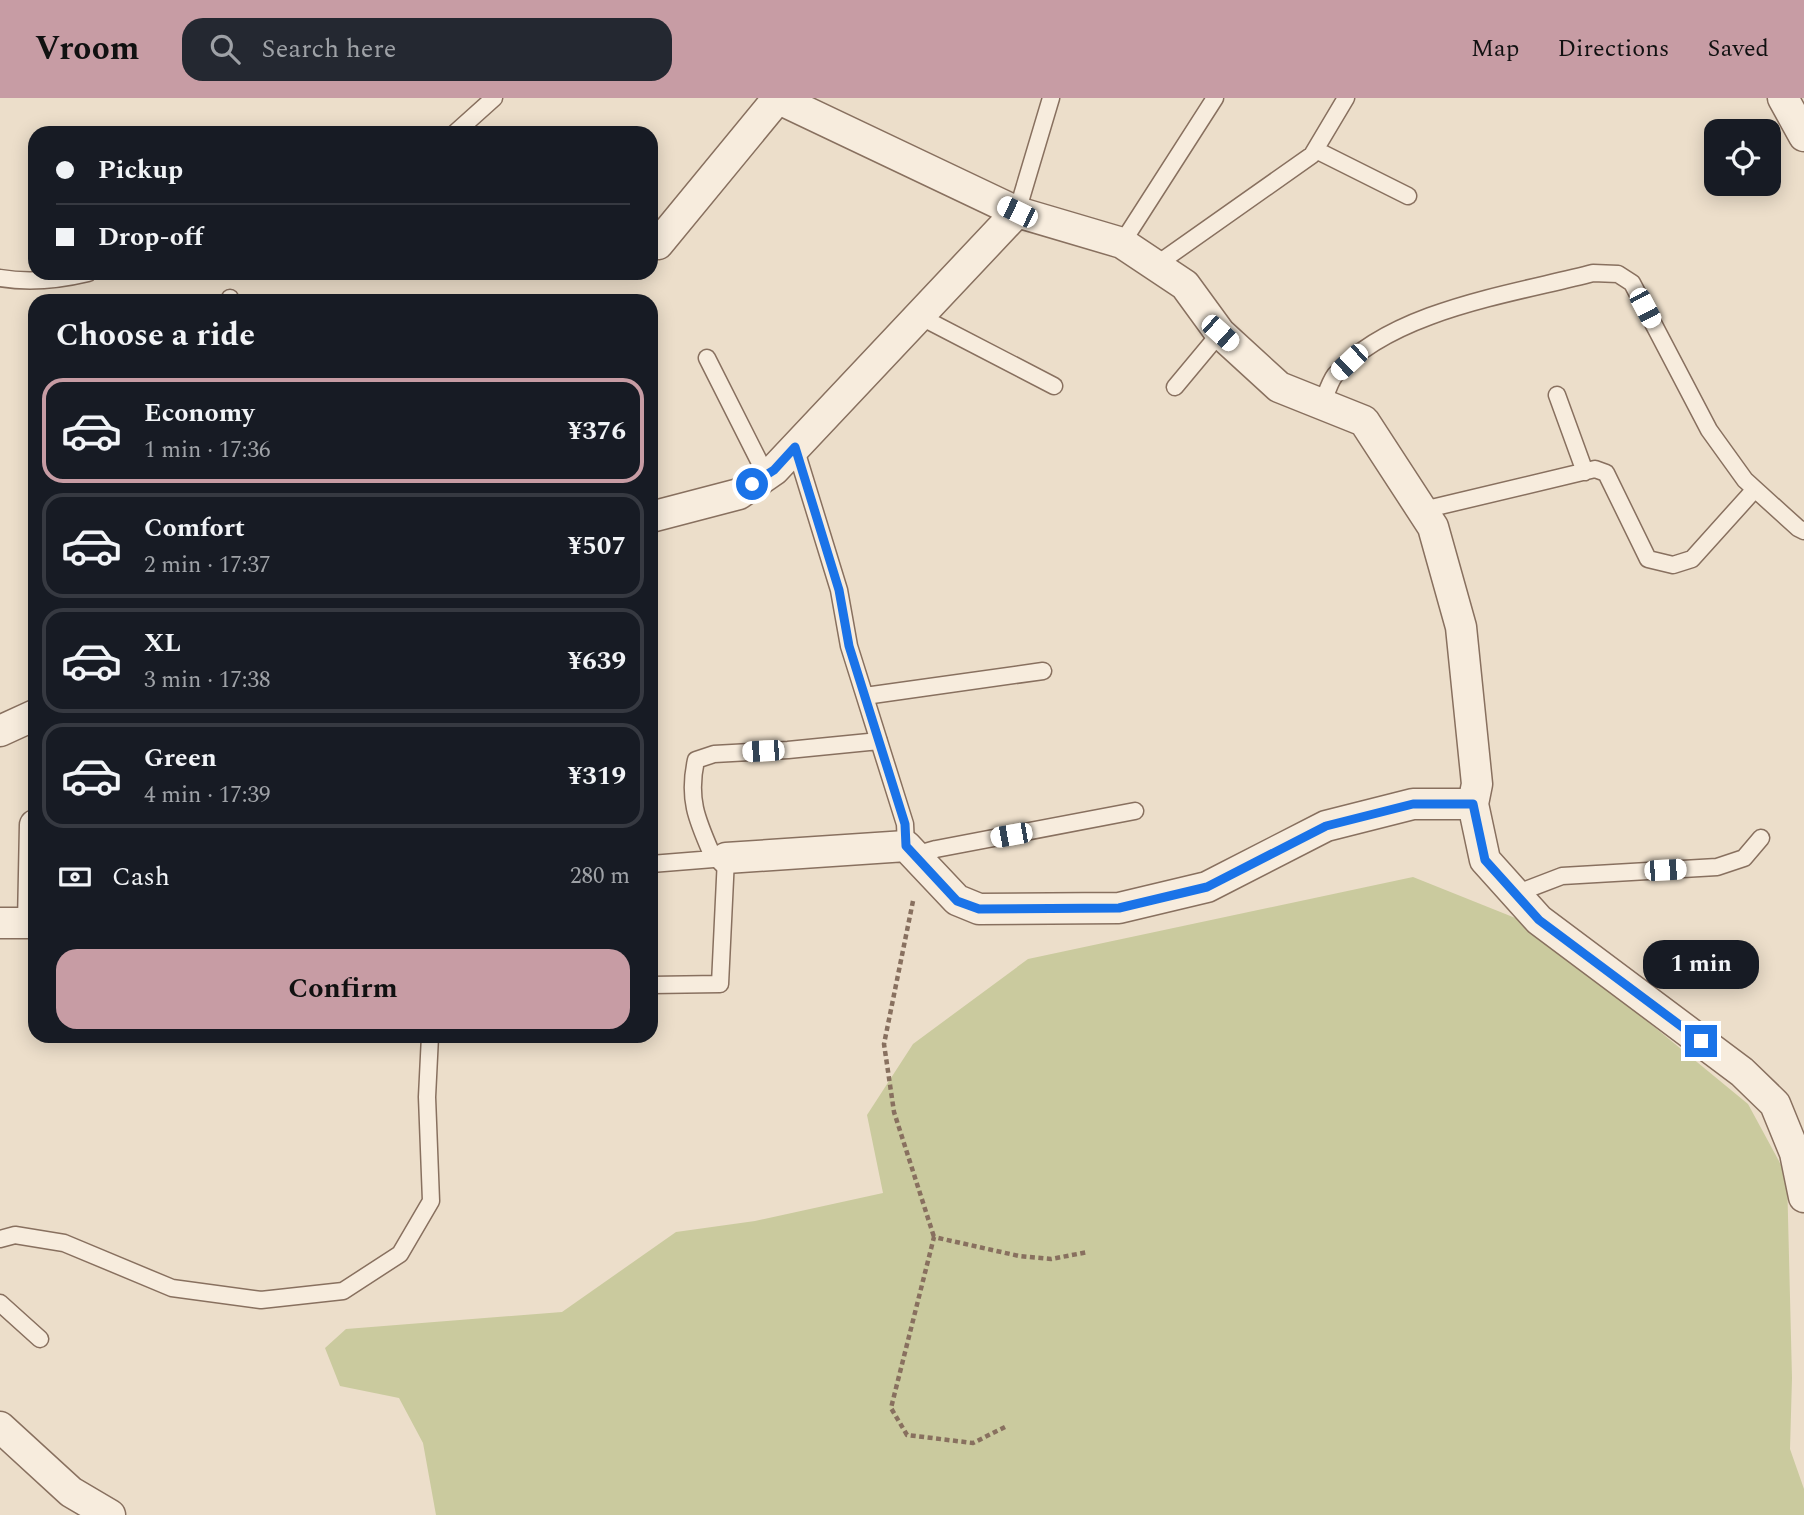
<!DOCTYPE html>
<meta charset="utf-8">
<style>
body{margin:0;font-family:Spectral,serif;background:#242831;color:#f1f3f6;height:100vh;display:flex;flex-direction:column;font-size:26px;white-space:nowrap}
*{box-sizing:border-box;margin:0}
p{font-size:23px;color:#9ea1a6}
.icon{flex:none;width:38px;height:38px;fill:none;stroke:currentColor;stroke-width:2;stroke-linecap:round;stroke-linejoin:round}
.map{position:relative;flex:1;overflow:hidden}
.drawer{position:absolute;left:28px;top:196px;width:630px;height:749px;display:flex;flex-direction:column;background:#171b24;border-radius:21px;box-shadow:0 4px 18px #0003}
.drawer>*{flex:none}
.guide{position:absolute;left:28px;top:28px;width:630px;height:154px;border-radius:21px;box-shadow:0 4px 18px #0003;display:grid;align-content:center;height:154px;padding:0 28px;background:#171b24}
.buttons{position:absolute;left:1704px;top:21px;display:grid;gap:14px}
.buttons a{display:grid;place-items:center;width:77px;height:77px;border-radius:14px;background:#171b24;box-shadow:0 4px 18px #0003;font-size:35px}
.end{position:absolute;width:32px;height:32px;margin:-16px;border:9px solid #1a73e8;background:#fff;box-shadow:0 0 0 4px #fff}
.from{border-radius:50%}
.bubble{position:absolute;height:49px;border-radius:21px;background:#171b24;box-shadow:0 4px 18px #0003;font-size:23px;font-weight:700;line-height:49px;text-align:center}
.car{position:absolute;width:21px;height:42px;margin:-21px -10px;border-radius:9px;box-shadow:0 0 5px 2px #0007;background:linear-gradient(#fff 24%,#345 0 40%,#fff 0 76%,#345 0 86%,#fff 0)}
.guide b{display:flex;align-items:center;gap:24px;height:66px;font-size:26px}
.guide b+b{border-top:2px solid #363941}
.guide i{width:18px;height:18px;background:#f1f3f6}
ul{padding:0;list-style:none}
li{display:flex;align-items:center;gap:21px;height:105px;margin:0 14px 10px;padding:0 14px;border:4px solid #363941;border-radius:21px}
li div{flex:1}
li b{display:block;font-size:26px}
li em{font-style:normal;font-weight:700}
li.active{border-color:#c79ca4}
li>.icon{width:63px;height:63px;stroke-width:1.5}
h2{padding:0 28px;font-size:32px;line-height:84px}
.pay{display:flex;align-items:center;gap:18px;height:77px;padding:0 28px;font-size:26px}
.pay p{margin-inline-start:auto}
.button{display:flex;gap:14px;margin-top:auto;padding:14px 28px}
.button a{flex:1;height:80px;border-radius:21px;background:#c79ca4;color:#111;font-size:28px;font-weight:700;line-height:80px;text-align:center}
header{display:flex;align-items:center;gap:42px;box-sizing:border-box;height:98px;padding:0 35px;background:#c79ca4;color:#111}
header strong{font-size:33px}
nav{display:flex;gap:38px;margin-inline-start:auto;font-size:24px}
.search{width:490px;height:63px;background:#242831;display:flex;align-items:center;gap:18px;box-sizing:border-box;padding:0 24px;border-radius:21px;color:#9ea1a6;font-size:26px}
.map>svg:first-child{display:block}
.green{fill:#caca9e}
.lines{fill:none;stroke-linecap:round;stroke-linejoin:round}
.lane-casing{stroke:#88705f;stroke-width:19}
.street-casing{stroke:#88705f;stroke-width:33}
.path{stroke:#88705f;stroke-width:4.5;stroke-dasharray:5 3.5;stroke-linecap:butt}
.lane{stroke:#f7ecdd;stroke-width:16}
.street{stroke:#f7ecdd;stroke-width:30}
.route{stroke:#1a73e8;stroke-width:9}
</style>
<header>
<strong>Vroom</strong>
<div class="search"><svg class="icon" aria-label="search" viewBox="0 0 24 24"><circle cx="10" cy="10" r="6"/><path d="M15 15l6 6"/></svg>Search here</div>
<nav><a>Map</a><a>Directions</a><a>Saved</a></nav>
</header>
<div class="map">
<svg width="1804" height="1417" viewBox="0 0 1804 1417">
<rect width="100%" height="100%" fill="#ecdeca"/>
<path class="green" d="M1413 779 1528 825 1748 1006 1787 1078 1792 1280 1790 1351 1804 1391V1417H436L423 1345 399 1300 340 1288 325 1250 346 1231 562 1214 676 1134 755 1123 883 1095 867 1017 913 946 1028 861Z"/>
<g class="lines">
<g class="lane-casing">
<path id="lane" d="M455 35 494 0
M1316 52 1408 98
M1017 114 1051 0
M1122 145 1215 0
M1156 167 1312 57 1346 0
M0 180C29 185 59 182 88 175
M230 200V203
M919 218 1054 288
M707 260 766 377
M1175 289 1220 235
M1557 297 1585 374
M1322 307C1326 297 1329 285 1335 277 1392 212 1513 196 1593 175L1618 176 1632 185 1709 332 1745 382 1798 430 1804 433
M795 349 839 492 849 548 905 726 906 748
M1423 412 1595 371 1606 375 1648 461 1673 467 1692 461 1755 391
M865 598 1043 573
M915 757 936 751 1135 713
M714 761C698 724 687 703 696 662L714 656 788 652 879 643
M651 766 726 760 720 886 651 887
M1515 796 1562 778 1717 769 1744 760 1761 740
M0 1141 15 1137 64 1145 172 1190 261 1202 343 1193 400 1156 431 1103 427 999 430 938
M0 1205 40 1241"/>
</g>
<g class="street-casing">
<path id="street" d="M777 0 1017 114 1122 145 1185 187 1220 235 1279 289 1364 323 1433 429 1461 529 1477 686 1473 706 1485 762 1539 822 1742 974 1775 1006 1795 1055 1804 1099
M1783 0 1804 38
M658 146 778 0
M651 419 739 396 774 372 1017 114
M0 633 35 617
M726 760 906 748 957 802 979 811 1119 810 1207 789 1326 728 1413 706H1473
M0 825H33L35 727
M0 1329 71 1394 110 1417"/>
</g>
<path class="path" d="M913 803 884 946 894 1014 934 1139
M1005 1329 973 1345 907 1337 891 1310 934 1139 1019 1158 1051 1161 1088 1154"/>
<use href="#lane" class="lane"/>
<use href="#street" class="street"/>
</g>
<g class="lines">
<path class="route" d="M752 386 774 372 795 349 839 492 849 548 905 726 906 748 957 803 979 811 1119 810 1207 789 1326 728 1413 706H1473L1485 762 1539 822 1701 943"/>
</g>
</svg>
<div class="buttons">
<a><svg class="icon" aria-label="locate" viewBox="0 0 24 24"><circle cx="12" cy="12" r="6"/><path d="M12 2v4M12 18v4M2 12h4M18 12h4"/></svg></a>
</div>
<i class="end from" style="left:752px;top:386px"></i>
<i class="end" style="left:1701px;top:943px"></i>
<div class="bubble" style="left:1643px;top:842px;width:116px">1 min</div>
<i class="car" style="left:1017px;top:114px;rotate:296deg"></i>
<i class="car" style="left:1645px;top:210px;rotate:152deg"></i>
<i class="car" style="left:1220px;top:235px;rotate:132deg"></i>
<i class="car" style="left:1349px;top:264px;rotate:227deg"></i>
<i class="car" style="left:763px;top:653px;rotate:267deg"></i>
<i class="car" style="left:1011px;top:737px;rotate:260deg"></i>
<i class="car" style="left:1665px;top:772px;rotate:87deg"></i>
<div class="guide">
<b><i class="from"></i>Pickup</b>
<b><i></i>Drop-off</b>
</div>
<section class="drawer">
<h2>Choose a ride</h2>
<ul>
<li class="active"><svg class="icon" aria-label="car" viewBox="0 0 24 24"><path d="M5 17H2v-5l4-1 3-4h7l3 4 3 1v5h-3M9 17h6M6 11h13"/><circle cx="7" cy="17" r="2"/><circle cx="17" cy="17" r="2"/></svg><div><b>Economy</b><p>1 min · 17:36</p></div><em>¥376</em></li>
<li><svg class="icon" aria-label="car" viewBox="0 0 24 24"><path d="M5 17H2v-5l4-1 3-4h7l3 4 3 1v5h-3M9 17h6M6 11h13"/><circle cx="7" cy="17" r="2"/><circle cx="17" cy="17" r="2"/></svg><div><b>Comfort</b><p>2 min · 17:37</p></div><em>¥507</em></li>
<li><svg class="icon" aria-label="car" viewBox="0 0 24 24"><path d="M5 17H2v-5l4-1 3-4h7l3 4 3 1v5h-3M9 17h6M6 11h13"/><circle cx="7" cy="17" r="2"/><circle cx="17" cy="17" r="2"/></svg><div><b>XL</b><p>3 min · 17:38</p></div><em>¥639</em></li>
<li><svg class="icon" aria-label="car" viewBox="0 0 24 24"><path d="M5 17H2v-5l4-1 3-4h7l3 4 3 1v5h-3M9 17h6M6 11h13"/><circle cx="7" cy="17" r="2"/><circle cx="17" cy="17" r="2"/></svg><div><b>Green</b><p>4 min · 17:39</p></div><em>¥319</em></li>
</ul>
<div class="pay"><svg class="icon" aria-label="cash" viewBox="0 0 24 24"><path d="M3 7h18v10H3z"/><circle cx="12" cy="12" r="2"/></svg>Cash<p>280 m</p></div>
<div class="button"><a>Confirm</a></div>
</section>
</div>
